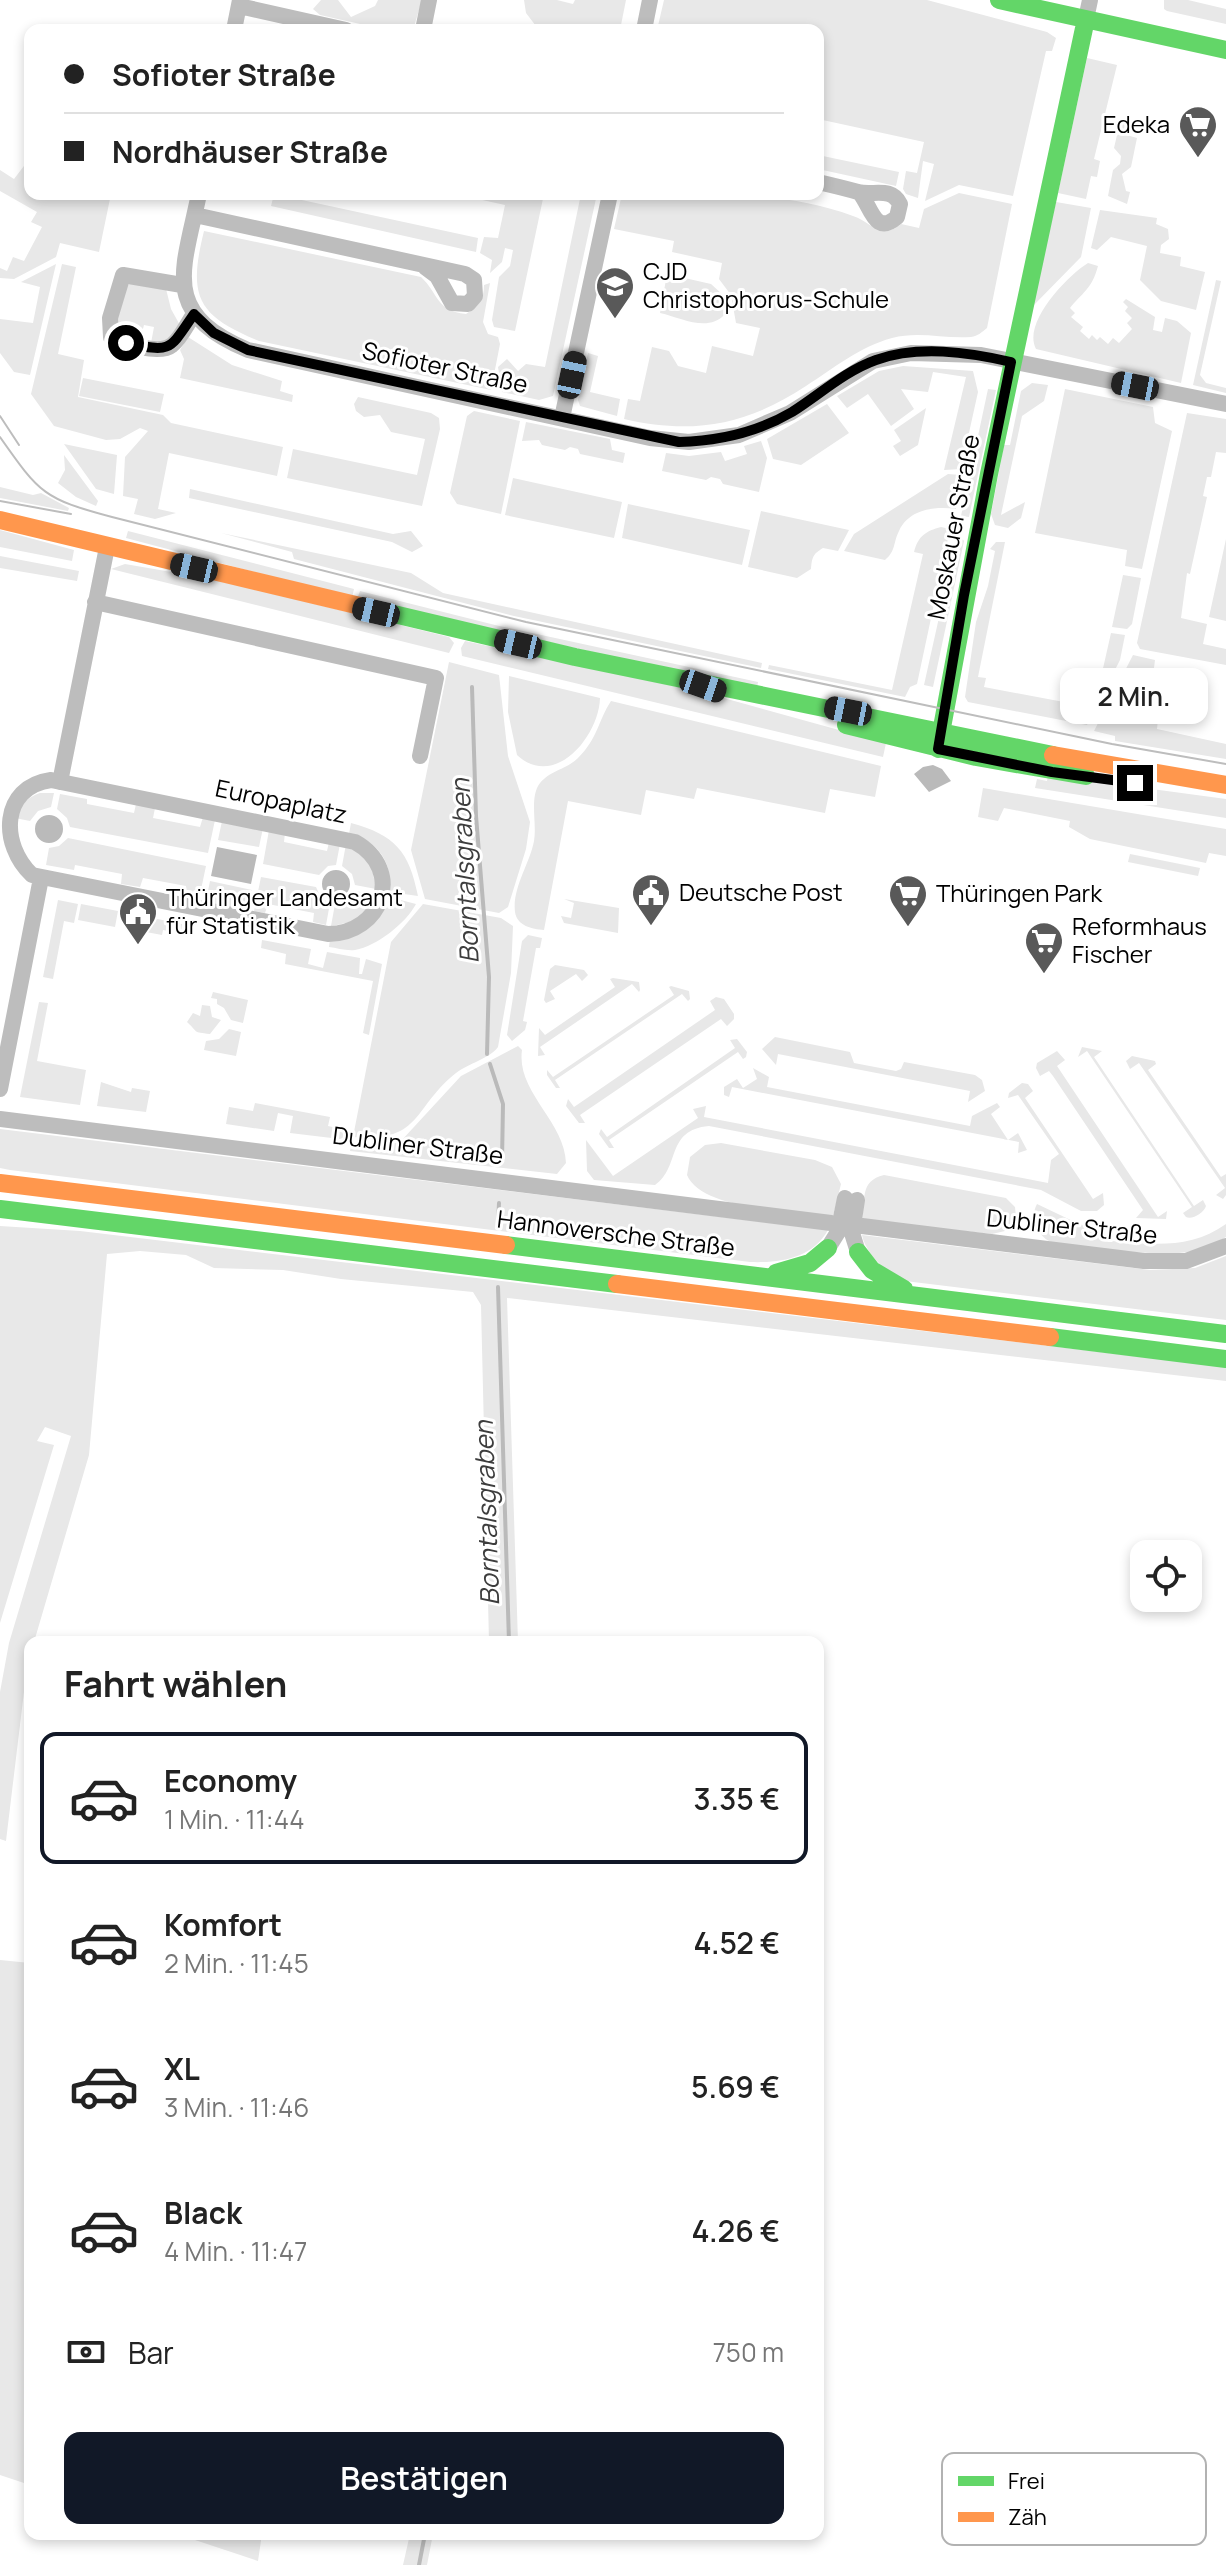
<!DOCTYPE html>
<html lang="de">
<meta charset="utf-8">
<style>
body{margin:0;font-family:Manrope,sans-serif;background:#f2f2f2;color:#222;height:100vh;display:flex;flex-direction:column;font-size:30px;white-space:nowrap}
*{box-sizing:border-box;margin:0}
p{font-size:26px;color:#767676}
.icon{flex:none;width:44px;height:44px;fill:none;stroke:currentColor;stroke-width:2;stroke-linecap:round;stroke-linejoin:round}
.map{position:relative;flex:1;overflow:hidden}
.panel{position:absolute;left:24px;top:1636px;width:800px;height:904px;display:flex;flex-direction:column;background:#fff;border-radius:16px;box-shadow:0 4px 12px #0003}
.panel>*{flex:none}
.top-card{position:absolute;left:24px;top:24px;width:800px;height:176px;border-radius:16px;box-shadow:0 4px 12px #0003;display:grid;align-content:center;height:176px;padding:0 40px;background:#fff}
.controls{position:absolute;left:1130px;top:1540px;display:grid;gap:16px}
.controls a{display:grid;place-items:center;width:72px;height:72px;border-radius:16px;background:#fff;box-shadow:0 4px 12px #0003;font-size:40px}
.end{position:absolute;width:36px;height:36px;margin:-18px;border:10px solid #000;background:#fff;box-shadow:0 0 0 4px #fff}
.from{border-radius:50%}
.bubble{position:absolute;height:56px;border-radius:16px;background:#fff;box-shadow:0 4px 12px #0003;font-size:26px;font-weight:600;line-height:56px;text-align:center}
.car{position:absolute;width:24px;height:48px;margin:-24px -12px;border-radius:10px;box-shadow:0 0 6px 2px #0007;background:linear-gradient(#222 24%,#8ab4d8 0 40%,#222 0 76%,#8ab4d8 0 86%,#222 0)}
.top-card b{display:flex;align-items:center;gap:28px;height:76px;font-size:30px}
.top-card b+b{border-top:2px solid #e0e0e0}
.top-card i{width:20px;height:20px;background:#222}
ul{padding:0;list-style:none}
li{display:flex;align-items:center;gap:24px;height:132px;margin:0 16px 12px;padding:0 24px;border:4px solid transparent;border-radius:16px}
li div{flex:1}
li b{display:block;font-size:30px}
li em{font-style:normal;font-weight:600}
li.on{border-color:#111827}
li>.icon{width:72px;height:72px;stroke-width:1.5}
h2{padding:0 40px;font-size:36px;line-height:96px}
.pay{display:flex;align-items:center;gap:20px;height:88px;padding:0 40px;font-size:30px}
.pay p{margin-inline-start:auto}
.action{display:flex;gap:16px;margin-top:auto;padding:16px 40px}
.action a{flex:1;height:92px;border-radius:16px;background:#111827;color:#fff;font-size:32px;font-weight:600;line-height:92px;text-align:center}
.map>svg:first-child{display:block}
.green{fill:#e8e8e8}
.water{fill:#bababa}
.lines{fill:none;stroke-linecap:round;stroke-linejoin:round}
.stream{stroke:#bababa;stroke-width:4}
.street{stroke:#bdbdbd;stroke-width:16}
.fast{stroke:#63d668;stroke-width:18}
.slow{stroke:#ff974d;stroke-width:18}
.tram{stroke:#bdbdbd;stroke-width:2}
.route{stroke:#000;stroke-width:10}
.labels{text-anchor:middle;stroke-width:6;stroke-linejoin:round;paint-order:stroke}
.poi-label{font-size:24px;fill:#000;stroke:#fff;text-anchor:start}
.street-label{font-size:24px;fill:#000;stroke:#fff}
.water-label{font-size:26px;font-style:italic;fill:#3d3d3d;stroke:#fff}
.key{fill:#fff;stroke:#b2b2b2;stroke-width:2}
.key-label{font-size:22px;fill:#000}
</style>
<div class="map">
<svg width="1226" height="2565" viewBox="0 0 1226 2565">
<rect width="100%" height="100%" fill="#fff"/>
<path class="green" d="M321 0H338L351 17 375 6 378 0H422L413 30H387L320 15 313 9Z
M524 0H557L573 4 575 0H626L620 30H539L526 13Z
M664 0H927L1047 32 1056 38 1052 51H1046L1013 196 959 185 925 201 934 164 923 161 918 198 906 194 903 189 906 171 917 173 924 142 818 119V30H657Z
M1164 0H1188L1226 9V24L1167 11 1164 9Z
M1087 58 1117 65 1094 159 1100 161 1097 177 1091 176 1086 199 1058 193Z
M1120 122 1132 124 1130 136 1137 138 1131 167 1122 174 1126 191 1130 192 1127 204 1108 196 1113 170 1120 164 1121 156 1114 148Z
M818 155 899 172 896 186 818 169Z
M30 158V194H111L99 252 60 243 56 257 14 279 0 278V268L7 271 13 257 24 261 42 227 31 222 37 212 0 191V170L14 179Z
M959 193 1012 204 987 328C982 332 978 336 971 337 944 339 919 331 892 338 859 347 834 368 806 386 747 425 693 435 624 419L628 399 640 401 652 347 669 351 678 366 706 373 712 346 753 356 760 328 736 323 731 295 719 279 722 263 672 252 674 241 614 229 622 194C700 194 778 189 853 216 871 222 881 241 901 224L919 228 924 209Z
M274 194 478 238 476 252 271 206Z
M455 194H544L515 331 494 327 492 320 499 277 510 266 513 250 505 248 502 262 490 273 492 260 480 253 484 237 498 238 505 205Z
M581 194H597L553 396 539 400 502 392 498 367 507 359 518 371 526 364 545 367Z
M1056 202 1091 208 1081 257 1032 307Z
M1100 210 1157 218 1156 224 1168 229 1169 239 1161 245 1160 253 1181 257 1180 266 1205 272 1196 310 1161 301 1140 280 1147 246 1111 237 1097 250 1091 248Z
M204 231 421 277C439 294 436 311 466 314 478 306 484 300 484 285L490 283 483 322 488 334 498 337 500 344 491 390 259 341C196 315 188 296 204 231Z
M1088 263 1098 266C1092 289 1082 293 1070 308L1075 313 1071 317 1083 327 1080 331 1089 339 1092 335 1097 340 1100 337 1108 344 1113 338 1119 343 1132 329 1127 323 1132 318 1125 311 1128 307 1123 302 1126 299 1155 317 1153 330 1162 332 1165 318 1177 321 1191 333 1181 383 1036 349C1022 323 1067 276 1088 263Z
M56 264 30 375 14 372 0 353V319L33 323 40 287 21 282Z
M62 264 76 267 58 354 84 360 78 397 163 415 171 423 283 447 277 476 169 453 158 509 176 513 155 519 134 514 138 499 123 496 125 457 148 431 140 428 120 439 106 440 54 426 31 394Z
M667 274 711 284 722 294 725 314C708 333 682 318 660 313Z
M1216 280 1221 281 1200 375 1206 383 1226 388V393L1193 385Z
M133 282 166 289 171 309 181 327 169 343H151L154 327 144 325 140 340 126 336V330L117 322 126 286Z
M188 337 232 365 282 381 280 391 293 395 292 402 180 378 184 359 180 350Z
M588 353 598 356 590 392 620 399 617 416 580 406 578 400Z
M903 366 973 371 978 392 961 469 944 470 966 377 933 372 928 392 901 389 914 409 891 426 868 394 847 408 837 396 879 371Z
M83 378 164 394 160 412 79 396Z
M1032 383 1048 385 1044 401 1022 416 1001 515 1025 502 1021 518 1008 528 995 525 991 514 1004 445H1010L1021 391Z
M988 389 996 390 969 517 961 516Z
M1065 389 1153 407 1155 423 1172 431 1142 569 1125 566 1127 550 1035 533Z
M358 397 431 413 439 418 440 429 422 506 287 478 293 449 417 475 425 439 391 432 380 415 364 417 356 411 354 404Z
M827 404 849 433 801 465 773 459 767 439Z
M926 408 918 445 900 456 893 446 901 441 894 430Z
M474 411 520 421 501 514 457 504 450 493 467 416Z
M1187 413 1226 419V453L1216 452 1211 477H1207L1203 496 1207 497 1190 574 1187 573 1181 618 1207 624 1203 644 1226 649V665L1140 649 1137 643Z
M526 422 610 439 612 450 625 453 623 463 580 454 578 449 570 447 565 450 542 445 539 440 522 441Z
M761 441 767 458 759 492 723 484 720 479 711 477 706 480 662 471 666 453 689 456 721 452 725 461 747 454 744 446Z
M64 444 117 455 114 494 96 489Z
M64 455 98 501 96 506 76 497 58 483 65 470Z
M948 474 961 475 956 509C935 506 909 509 899 531 893 543 896 551 885 560L844 551 854 534Z
M513 478 622 502 614 538 505 515Z
M0 487 33 495 41 493 69 508 68 511 0 498Z
M190 489 393 534 411 531 423 546 412 552 392 542 189 498Z
M628 504 750 530 742 565 622 538Z
M761 511 849 530 838 551 823 548C813 554 812 557 811 569L797 578 748 567Z
M941 527 950 529 917 684 910 687 905 697 768 669 769 665 892 690 923 554 914 552C918 536 926 531 941 527Z
M0 530 74 550 72 561 0 547Z
M128 531 354 589 352 598 126 538Z
M958 532 964 541 933 687 924 685Z
M221 533 411 573 443 593 762 663 761 668 514 616 294 559 292 552Z
M1226 539V621L1209 617Z
M996 542H1005L978 677 986 678 984 687 1085 706 1089 694 1097 695 1111 633 1125 635 1120 660 1087 725 968 702 965 697 976 622 988 586 995 551 990 549Z
M0 556 79 571 77 581 0 568Z
M125 564 218 580 449 637 454 643 449 653 111 569Z
M1123 575 1141 578 1132 624 1127 629 1112 627Z
M360 591 495 625 758 682 757 689 357 599Z
M465 641 702 692 886 743 883 757 462 656 461 648Z
M1133 655 1155 660 1154 668 1157 669 1146 717 1158 719 1157 729 1226 744V759L1115 741V736L1094 731Z
M449 662 499 675 508 756 530 822 526 849 508 907 499 913 425 899 411 850Z
M509 676 600 698C599 736 555 790 517 755L508 712Z
M611 701 881 766 875 797 830 789 825 813 697 788 694 799 646 790 641 815 568 801 544 930C532 929 517 926 515 912 512 888 530 863 534 841 537 824 530 801 538 786 547 771 566 770 578 758 598 738 598 721 611 701Z
M1048 775 1226 799V818L1035 788 1037 779 1047 781Z
M983 788 1226 829V856L1209 853 1206 863 1090 839 1069 827 1070 821 1004 808 998 821 978 817Z
M40 793H54L51 807 38 811 30 821 15 818C20 806 27 797 40 793Z
M60 794 87 799V804L134 813 136 804 155 808 153 818 200 827 203 817 215 820 208 853 70 827 67 818 57 809Z
M222 821 263 828 259 847 218 840Z
M351 823C395 835 409 851 418 896L390 892C393 863 378 840 349 834Z
M269 830 285 833 284 842 327 851 329 842 340 844 336 865 328 866 319 875 263 864Z
M68 838 206 866 199 899 184 896 186 886 143 878 140 887 121 884 122 874 75 865 74 870 46 865 49 848 59 846Z
M346 844 371 863 376 889 355 885 352 874 342 866Z
M1130 854 1200 868 1198 876 1128 862Z
M261 877 316 887 321 898 330 903 326 925 313 922 314 913 268 904 265 913 254 911Z
M210 881 252 890 248 910 206 901Z
M354 891 375 894C364 918 356 922 331 926L335 904 345 901Z
M389 897 416 904C406 923 377 946 355 950 346 951 337 948 329 947L330 939C356 931 382 927 389 897Z
M564 899 619 908 618 933 564 923 561 916 571 918 574 903Z
M58 900 78 904 74 923 64 921 53 979 43 977Z
M81 904 118 911 115 927 78 920Z
M423 904 501 918 513 926 511 973 498 1047C489 1059 469 1063 456 1073 412 1108 422 1143 353 1137L391 942Z
M133 914 182 924 181 933 163 930 162 935 130 929Z
M528 935 542 938 540 948H536L523 1021 527 1022 525 1030 512 1041 507 1035 522 941Z
M262 940 311 949 308 964 323 968 327 952 360 958 359 974H362L366 959 382 964 369 1035 363 1033 373 981 285 964 286 954 261 948Z
M555 965 584 970 588 975 582 981 576 974 550 991 555 999 546 1003 544 1000 550 969Z
M613 978 639 982 640 990 639 992 632 984 540 1047 545 1055 538 1056 539 1028 545 1035 615 987 610 979Z
M671 986 689 991 690 999 688 1001 682 994 555 1080 560 1088H556L547 1075V1070L553 1077 674 995 669 987Z
M213 992 248 1000 243 1023 231 1020 224 1008 217 1004V999L211 998Z
M716 997 724 999 734 1014V1019L727 1026 721 1019 580 1115 585 1123H579L566 1106 568 1099 574 1107 715 1010 710 1001Z
M39 1002 48 1003 37 1061 86 1070 80 1105 20 1097Z
M202 1005 210 1006 212 1017 221 1020 210 1034C192 1032 199 1033 187 1022L193 1013 200 1016Z
M229 1029 241 1032 236 1056 204 1050 206 1041 219 1039Z
M775 1037 850 1052 854 1063 896 1071 901 1069 904 1062 975 1075 982 1080 985 1091 968 1102 970 1091 778 1054 776 1065 762 1049Z
M737 1039 747 1052 746 1057 743 1059 738 1052 609 1140 614 1148H609L599 1134 601 1129 607 1137 735 1048 730 1040Z
M518 1046 522 1050C516 1092 565 1121 566 1163L557 1174 350 1151 351 1146 380 1148 401 1141 461 1076Z
M1082 1047 1102 1051 1094 1057 1194 1206 1203 1200 1206 1206C1204 1213 1192 1220 1186 1217L1183 1213 1192 1207 1087 1051 1078 1057Z
M1057 1051 1065 1060 1057 1066 1158 1217 1167 1211 1166 1219 1136 1218 1143 1210 1053 1076 1049 1071 1040 1076 1036 1068 1037 1063Z
M1132 1056 1155 1061 1156 1064 1148 1070 1221 1177 1226 1174V1195L1223 1199 1216 1195 1225 1188 1139 1063 1130 1069 1126 1061Z
M753 1068 769 1077 767 1087 970 1126 972 1116 997 1103 1000 1107 991 1114 1008 1140 1018 1133 1027 1150 1018 1153 1019 1142 732 1087 729 1097 724 1095V1087L737 1079 743 1088 757 1079Z
M101 1082 131 1092 132 1088 150 1091 146 1112 97 1106Z
M1022 1083 1028 1084 1033 1091 1025 1098 1093 1199 1103 1193 1104 1205 1097 1211H1081L1041 1190 709 1126C665 1130 681 1167 655 1185L594 1180 587 1171 586 1140 613 1176 698 1118 693 1109 706 1106 704 1117 1048 1183 1051 1160 1059 1154 1018 1095 1008 1098 1009 1093Z
M255 1103 330 1117 328 1126 346 1130 345 1137 340 1139 290 1133 293 1116 278 1113 274 1131 226 1124 229 1107 253 1111Z
M0 1129 828 1230C812 1259 779 1263 750 1262L10 1170 0 1168Z
M721 1143 815 1160 832 1167 841 1184 833 1216C797 1211 702 1211 687 1175L690 1157 705 1145Z
M884 1175 1006 1198 1015 1207 1016 1218 1005 1231 992 1234 862 1220C866 1200 859 1181 884 1175Z
M1037 1204 1079 1224 1100 1229V1240C1145 1243 1187 1252 1226 1224V1237C1212 1245 1196 1252 1179 1253 1158 1255 1066 1249 1049 1241 1036 1234 1030 1216 1037 1204Z
M0 1226 80 1231 1226 1367V1381L507 1298 518 1642H489L481 1305 473 1292 341 1279 283 1270 214 1268 186 1255 140 1251 107 1254 89 1455 34 1642H30L6 1841 0 1839V1692L9 1643 71 1436 45 1427 37 1441 54 1445 0 1623Z
M862 1235 1150 1270 1195 1268 1226 1256V1320L905 1281C888 1275 865 1253 862 1235Z
M0 1960 30 1963V2485L0 2475Z
M177 2534H262L258 2561Z
M410 2534H433L427 2565H403Z"/>
<path class="water" d="M933 765 942 769 951 781 929 792 914 774 923 767Z
M35 829a14 14 0 1 1 28 0a14 14 0 1 1-28 0Z
M217 847 257 855 251 884 211 876Z
M322 884a14 14 0 1 1 28 0a14 14 0 1 1-28 0Z"/>
<g class="lines">
<path class="stream" d="M472 687 476 816 489 977 487 1054
M490 1064 503 1104 502 1161
M498 1224 499 1203
M498 1287 509 1642
M419 2565 425 2534"/>
<path class="street" d="M239 6 346 30
M1086 19 1090 0
M234 30 240 0
M423 30 429 0
M644 30 650 0
M818 182C831 185 844 188 858 192 873 196 891 186 900 204L897 217C874 237 871 205 859 192
M199 194C183 271 160 313 248 350L650 438 689 442 739 435 790 413 873 361 911 353 981 355 1226 404
M195 215 465 274 474 280 475 296 468 304 452 303 437 276 425 267
M182 285 123 275 110 318 111 337C123 344 160 355 172 345 181 338 187 324 194 314
M562 418 610 194
M95 602 436 678 420 756
M51 780 355 842C405 870 382 934 328 934L32 875C0 845 0 787 51 780Z
M60 782 107 547
M0 1089 41 878
M0 1119 831 1223
M857 1200 852 1233 858 1252
M862 1226 1144 1261H1186L1226 1246
M828 1248 838 1232 845 1198"/>
<path class="fast" d="M999 0 1226 50
M381 611 575 657 1053 755
M846 725 976 757 1086 776
M938 749 989 474 1086 19
M0 1209 617 1284
M506 1245 1226 1334
M858 1252 872 1270 904 1289
M776 1273 810 1263 828 1248
M1050 1337 1226 1359"/>
<path class="slow" d="M0 520 381 611
M1053 755 1226 785
M0 1183 506 1245
M617 1284 1050 1337"/>
<path class="tram" d="M0 416 19 445
M0 437C40 494 44 499 112 517L526 622 1112 744 1226 764
M0 501 71 514"/>
</g>
<g class="lines">
<path class="route" d="M126 343C172 352 168 352 194 314L214 333 248 350 679 442C719 441 758 432 792 412 819 395 845 371 876 360 918 345 968 352 1011 362L964 595 938 749 1052 772 1135 783"/>
</g>
<defs>
<g id="supermarket-pin" transform="scale(2)"><path d="M0 17L-7.5 6A9.5 9.5 0 1 1 7.5 6Z" fill="#595959" stroke="#fff"/><path d="M-6-5.5h2.5l.6 2H6L4.5 2H-2.5L-4.4-4H-6ZM-1.5 3.2a1.3 1.3 0 1 0 .1 0ZM3 3.2a1.3 1.3 0 1 0 .1 0Z" fill="#fff"/></g>
<g id="school-pin" transform="scale(2)"><path d="M0 17L-7.5 6A9.5 9.5 0 1 1 7.5 6Z" fill="#595959" stroke="#fff"/><path d="M0-5L7-2L0 1L-7-2ZM-4 1L0 2.5L4 1V4Q0 6-4 4Z" fill="#fff"/></g>
<g id="civic-pin" transform="scale(2)"><path d="M0 17L-7.5 6A9.5 9.5 0 1 1 7.5 6Z" fill="#595959" stroke="#fff"/><path d="M-.6-6.5H3V-4.5H.6V-3L4-1V1h2V6H-6V1h2V-1L-.6-3ZM-1.2 2.5V6h2.4V2.5Z" fill="#fff"/></g>
</defs>
<g fill-rule="evenodd">
<use href="#supermarket-pin" x="1198" y="125"/>
<use href="#school-pin" x="615" y="286"/>
<use href="#civic-pin" x="651" y="893"/>
<use href="#supermarket-pin" x="908" y="894"/>
<use href="#civic-pin" x="138" y="912"/>
<use href="#supermarket-pin" x="1044" y="941"/>
</g>
<g class="labels">
<g class="poi-label">
<text x="1170" y="133" text-anchor="end">Edeka</text>
<text x="643" y="280">CJD<tspan x="643" dy="28">Christophorus-Schule</tspan></text>
<text x="679" y="901">Deutsche Post</text>
<text x="936" y="902">Thüringen Park</text>
<text x="166" y="906">Thüringer Landesamt<tspan x="166" dy="28">für Statistik</tspan></text>
<text x="1072" y="935">Reformhaus<tspan x="1072" dy="28">Fischer</tspan></text>
</g>
<g class="street-label">
<text transform="translate(445 368) rotate(12)" y="8">Sofioter Straße</text>
<text transform="translate(954 527) rotate(-79)" y="8">Moskauer Straße</text>
<text transform="translate(281 802) rotate(12)" y="8">Europaplatz</text>
<text transform="translate(418 1146) rotate(7)" y="8">Dubliner Straße</text>
<text transform="translate(1072 1227) rotate(6)" y="8">Dubliner Straße</text>
<text transform="translate(616 1234) rotate(7)" y="8">Hannoversche Straße</text>
</g>
<g class="water-label">
<text transform="translate(465 871) rotate(-93)" y="9">Borntalsgraben</text>
<text transform="translate(487 1513) rotate(-92)" y="9">Borntalsgraben</text>
</g>
</g>
<rect x="942" y="2453" width="264" height="92" rx="12" class="key"/>
<rect x="958" y="2476" width="36" height="10" fill="#63d668"/>
<rect x="958" y="2512" width="36" height="10" fill="#ff974d"/>
<g class="key-label">
<text x="1008" y="2489">Frei</text>
<text x="1008" y="2525">Zäh</text>
</g>
</svg>
<div class="controls">
<a><svg class="icon" aria-label="locate" viewBox="0 0 24 24"><circle cx="12" cy="12" r="6"/><path d="M12 2v4M12 18v4M2 12h4M18 12h4"/></svg></a>
</div>
<i class="end from" style="left:126px;top:343px"></i>
<i class="end" style="left:1135px;top:783px"></i>
<div class="bubble" style="left:1060px;top:668px;width:148px">2 Min.</div>
<i class="car" style="left:572px;top:375px;rotate:12deg"></i>
<i class="car" style="left:1135px;top:386px;rotate:281deg"></i>
<i class="car" style="left:194px;top:568px;rotate:283deg"></i>
<i class="car" style="left:376px;top:612px;rotate:283deg"></i>
<i class="car" style="left:518px;top:644px;rotate:283deg"></i>
<i class="car" style="left:703px;top:686px;rotate:109deg"></i>
<i class="car" style="left:848px;top:711px;rotate:281deg"></i>
<div class="top-card">
<b><i class="from"></i>Sofioter Straße</b>
<b><i></i>Nordhäuser Straße</b>
</div>
<section class="panel">
<h2>Fahrt wählen</h2>
<ul>
<li class="on"><svg class="icon" aria-label="car" viewBox="0 0 24 24"><path d="M5 17H2v-5l4-1 3-4h7l3 4 3 1v5h-3M9 17h6M6 11h13"/><circle cx="7" cy="17" r="2"/><circle cx="17" cy="17" r="2"/></svg><div><b>Economy</b><p>1 Min. · 11:44</p></div><em>3.35 €</em></li>
<li><svg class="icon" aria-label="car" viewBox="0 0 24 24"><path d="M5 17H2v-5l4-1 3-4h7l3 4 3 1v5h-3M9 17h6M6 11h13"/><circle cx="7" cy="17" r="2"/><circle cx="17" cy="17" r="2"/></svg><div><b>Komfort</b><p>2 Min. · 11:45</p></div><em>4.52 €</em></li>
<li><svg class="icon" aria-label="car" viewBox="0 0 24 24"><path d="M5 17H2v-5l4-1 3-4h7l3 4 3 1v5h-3M9 17h6M6 11h13"/><circle cx="7" cy="17" r="2"/><circle cx="17" cy="17" r="2"/></svg><div><b>XL</b><p>3 Min. · 11:46</p></div><em>5.69 €</em></li>
<li><svg class="icon" aria-label="car" viewBox="0 0 24 24"><path d="M5 17H2v-5l4-1 3-4h7l3 4 3 1v5h-3M9 17h6M6 11h13"/><circle cx="7" cy="17" r="2"/><circle cx="17" cy="17" r="2"/></svg><div><b>Black</b><p>4 Min. · 11:47</p></div><em>4.26 €</em></li>
</ul>
<div class="pay"><svg class="icon" aria-label="cash" viewBox="0 0 24 24"><path d="M3 7h18v10H3z"/><circle cx="12" cy="12" r="2"/></svg>Bar<p>750 m</p></div>
<div class="action"><a>Bestätigen</a></div>
</section>
</div>
